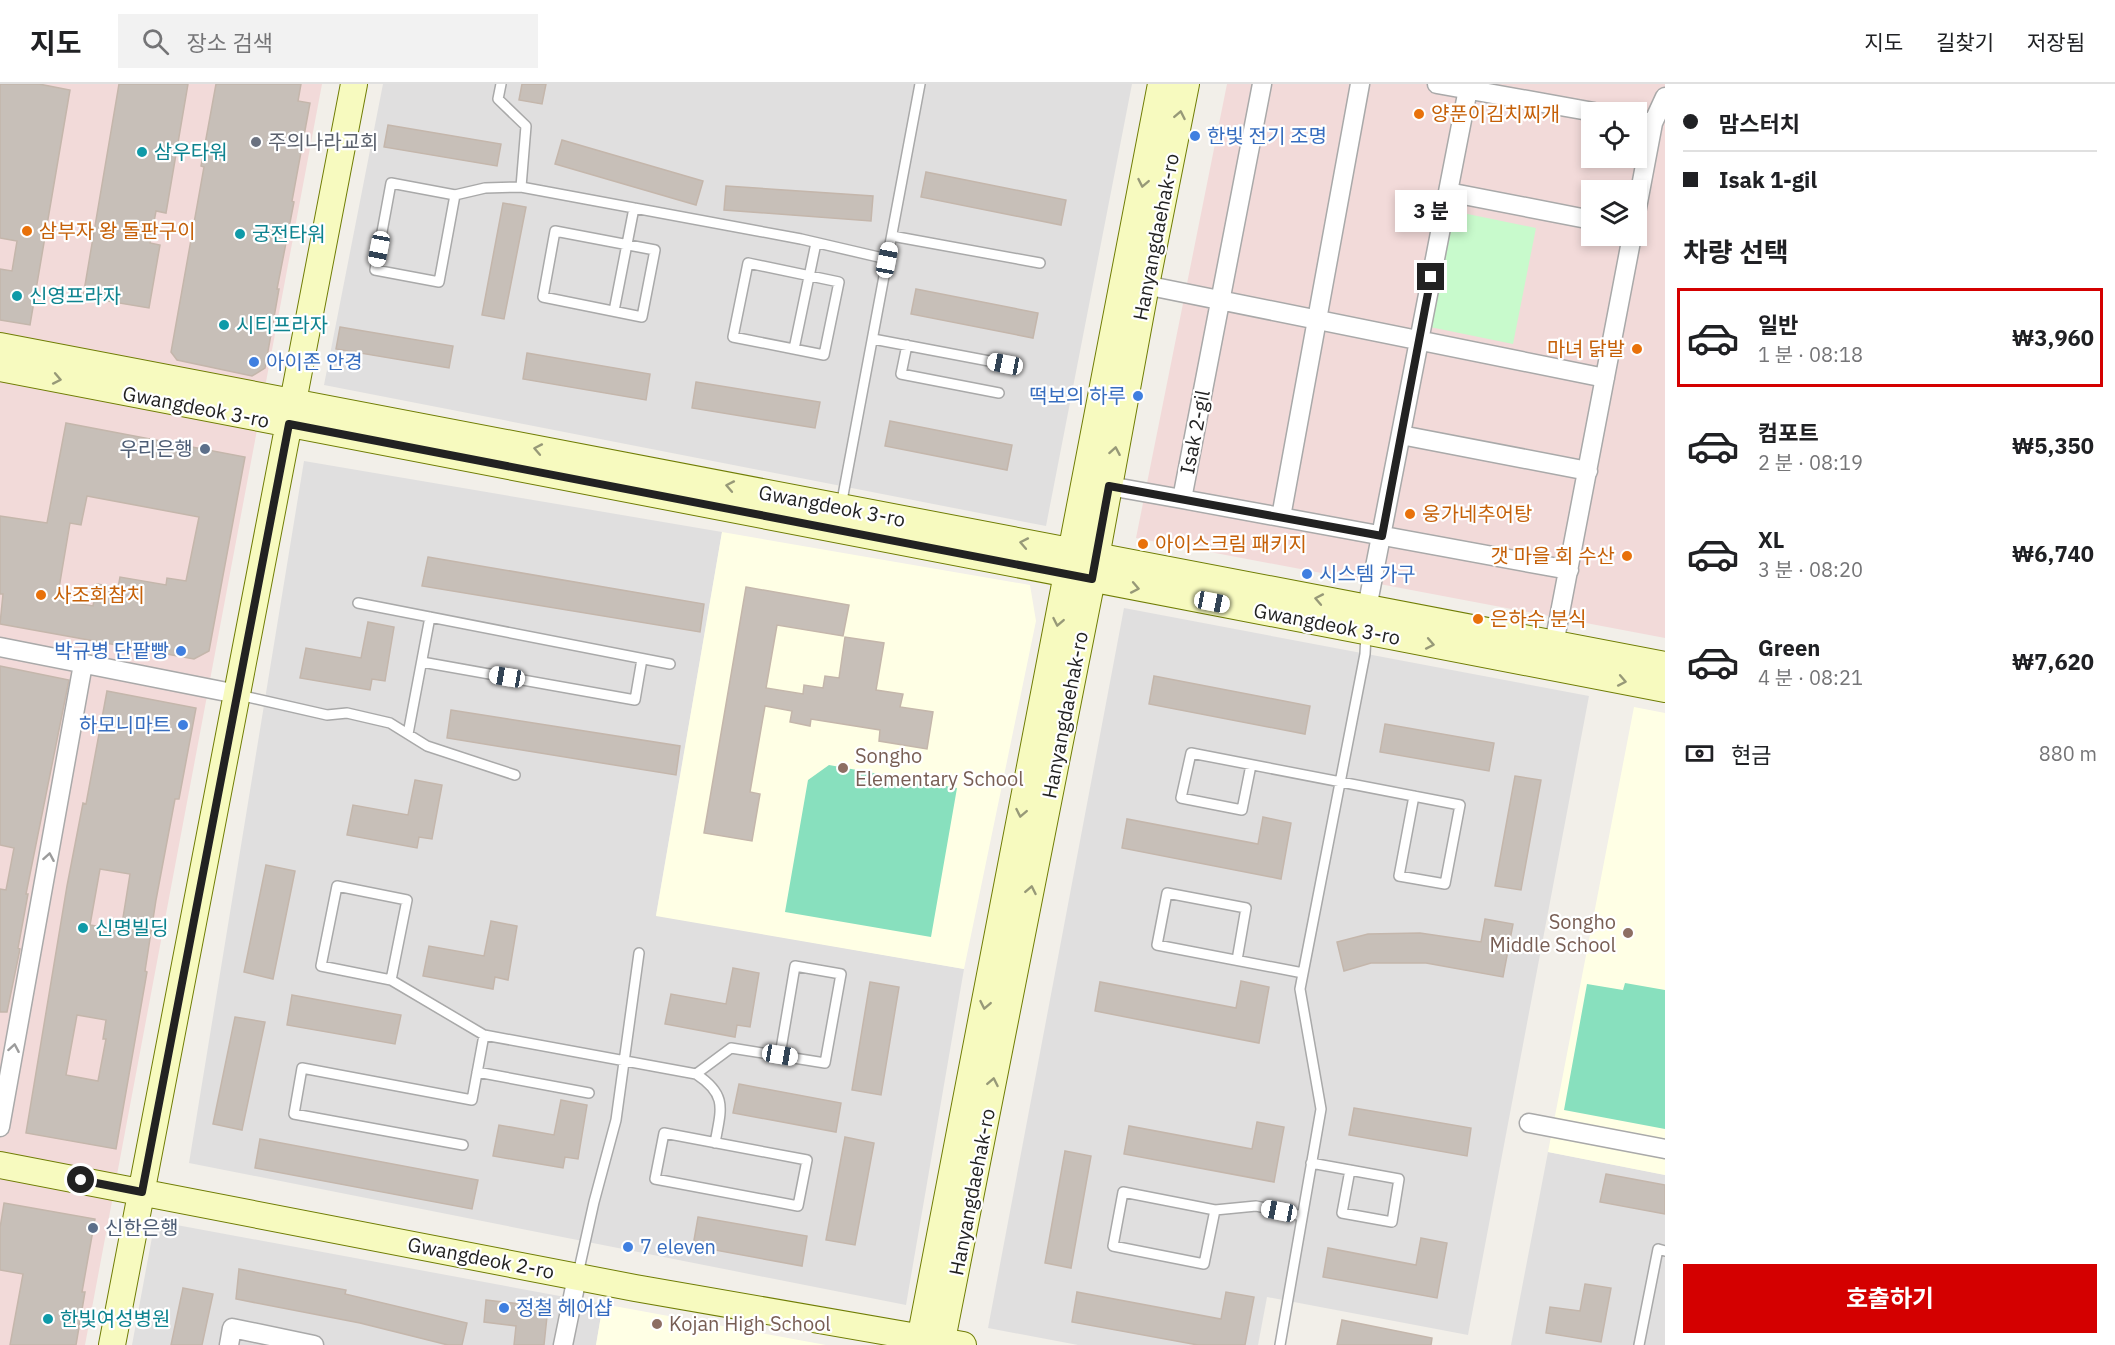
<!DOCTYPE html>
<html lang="ko">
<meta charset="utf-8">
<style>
body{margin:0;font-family:"IBM Plex Sans","Noto Sans KR",sans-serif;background:#f2f2f2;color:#202124;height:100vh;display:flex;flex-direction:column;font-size:22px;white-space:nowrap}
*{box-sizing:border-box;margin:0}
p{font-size:20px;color:#757577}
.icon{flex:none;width:33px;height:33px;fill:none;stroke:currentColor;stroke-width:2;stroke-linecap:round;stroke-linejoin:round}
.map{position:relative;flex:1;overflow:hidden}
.details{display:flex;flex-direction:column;background:#fff;width:450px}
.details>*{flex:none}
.top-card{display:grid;align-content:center;height:132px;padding:0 18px;background:#fff}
.controls{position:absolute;left:1581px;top:18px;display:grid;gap:12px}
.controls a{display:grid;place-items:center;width:66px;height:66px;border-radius:0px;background:#fff;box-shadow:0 3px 9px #0003;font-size:30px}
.end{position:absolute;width:27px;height:27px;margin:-14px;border:8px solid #222;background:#fff;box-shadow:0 0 0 3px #fff}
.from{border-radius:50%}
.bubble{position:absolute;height:42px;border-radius:0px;background:#fff;box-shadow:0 3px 9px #0003;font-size:20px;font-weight:700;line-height:42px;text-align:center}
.car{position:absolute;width:18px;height:36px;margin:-18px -9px;border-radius:8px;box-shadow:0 0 4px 2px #0007;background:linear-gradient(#fff 24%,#345 0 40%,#fff 0 76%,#345 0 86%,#fff 0)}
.top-card b{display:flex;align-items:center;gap:21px;height:57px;font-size:22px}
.top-card b+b{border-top:2px solid #e0e0e0}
.top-card i{width:15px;height:15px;background:#202124}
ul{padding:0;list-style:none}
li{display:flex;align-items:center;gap:18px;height:99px;margin:0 12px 9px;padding:0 6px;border:3px solid transparent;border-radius:0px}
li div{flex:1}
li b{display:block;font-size:22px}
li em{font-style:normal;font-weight:700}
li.current{border-color:#d40000}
li>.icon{width:54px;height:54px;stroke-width:1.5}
h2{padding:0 18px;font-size:27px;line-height:72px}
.pay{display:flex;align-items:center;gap:15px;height:66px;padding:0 18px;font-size:22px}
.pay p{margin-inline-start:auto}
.action{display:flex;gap:12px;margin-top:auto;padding:12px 18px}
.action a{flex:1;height:69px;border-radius:0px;background:#d40000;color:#fff;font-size:24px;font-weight:700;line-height:69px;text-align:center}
header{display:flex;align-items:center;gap:36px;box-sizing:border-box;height:84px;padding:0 30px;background:#fff;border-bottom:2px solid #e0e0e0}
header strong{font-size:28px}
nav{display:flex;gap:33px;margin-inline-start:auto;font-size:21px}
.search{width:420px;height:54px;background:#f2f2f2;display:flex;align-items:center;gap:15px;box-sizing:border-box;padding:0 21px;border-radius:0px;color:#757577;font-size:22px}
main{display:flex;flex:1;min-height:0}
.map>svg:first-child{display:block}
.residential{fill:#e0dfdf}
.commercial{fill:#f2dad9;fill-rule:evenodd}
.education{fill:#ffffe5}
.park{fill:#c8facc}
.pitch{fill:#88e0be}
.building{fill:#c7bfb8;stroke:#c4b6ab;stroke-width:1.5;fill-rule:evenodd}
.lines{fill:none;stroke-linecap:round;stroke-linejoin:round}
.lane-casing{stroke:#a9a9a9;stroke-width:12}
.street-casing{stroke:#a9a9a9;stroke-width:21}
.secondary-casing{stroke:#707d05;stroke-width:28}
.lane{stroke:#fff;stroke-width:9}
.street{stroke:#fff;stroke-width:18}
.secondary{stroke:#f7fabf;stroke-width:26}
.oneway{stroke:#979978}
.oneway2{stroke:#9c9c9c}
.route{stroke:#222;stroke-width:8}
.food-dot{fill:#e8710a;stroke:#fff;stroke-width:2}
.shop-dot{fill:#3f7fe0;stroke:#fff;stroke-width:2}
.worship-dot{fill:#6b7280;stroke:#fff;stroke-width:2}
.culture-dot{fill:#0f9aa8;stroke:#fff;stroke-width:2}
.service-dot{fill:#5c6f8a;stroke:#fff;stroke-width:2}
.education-dot{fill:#8d6e63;stroke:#fff;stroke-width:2}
.labels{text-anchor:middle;stroke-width:4.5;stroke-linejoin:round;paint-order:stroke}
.food-label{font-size:20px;fill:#c56008;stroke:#fff;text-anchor:start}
.shop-label{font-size:20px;fill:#366cbe;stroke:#fff;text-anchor:start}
.worship-label{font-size:20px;fill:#5b616d;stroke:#fff;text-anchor:start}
.culture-label{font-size:20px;fill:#0d838f;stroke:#fff;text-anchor:start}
.street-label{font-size:20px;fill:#222;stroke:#fff}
.service-label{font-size:20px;fill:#4e5e75;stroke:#fff;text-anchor:end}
.education-label{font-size:20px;fill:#785e54;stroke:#fff;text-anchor:start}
</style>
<header>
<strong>지도</strong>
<div class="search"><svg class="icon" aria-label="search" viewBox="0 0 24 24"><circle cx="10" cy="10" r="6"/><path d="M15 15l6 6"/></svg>장소 검색</div>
<nav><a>지도</a><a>길찾기</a><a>저장됨</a></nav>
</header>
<main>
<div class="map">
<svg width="1665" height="1261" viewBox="0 0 1665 1261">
<rect width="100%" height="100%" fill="#f2efe9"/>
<path class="residential" d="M383 0H1132L1046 442 324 301Z
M304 377 722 448 656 831 964 885 906 1221 189 1079Z
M1124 524 1589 612 1468 1251 1267 1213 1258 1261H1078L988 1244Z
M1548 1068 1665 1091V1261H1511Z
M155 1137 603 1220 596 1261H132Z"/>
<path class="commercial" d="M0 0H322L85 1261H0Z
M1227 0H1665V554L1136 454ZM1592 28H1636V74H1592ZM1592 106H1636V152H1592Z"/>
<path class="education" d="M722 448 1030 501 1036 537 964 885 656 832Z
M1634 623 1665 629V1091L1548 1068Z
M603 1220 826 1261H596Z"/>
<path class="park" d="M1453 127 1536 144 1513 260 1430 243Z"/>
<path class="pitch" d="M829 681 957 704 931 853 785 828 808 696Z
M1625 899 1665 906V1045L1564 1026 1587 900 1623 906Z"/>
<path class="building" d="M0 0H39L70 6 30 241 0 236V185L12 187 17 157 0 154Z
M119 0H188L166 129 156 127 150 159 160 161 149 224 83 213Z
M216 0H301L298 17 310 19 292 117 294 118 277 205H279L265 284 252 292 177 276 171 268 204 83 201 82Z
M522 0H546L542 20 519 16Z
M388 41 501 60 497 82 384 63Z
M562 56 703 97 696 121 555 80Z
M926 88 1066 116 1061 141 921 113Z
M726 102 873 112 871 137 724 126Z
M503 119 526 123 504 235 482 231Z
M916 205 1038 229 1033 254 911 230Z
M340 243 453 262 449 284 336 265Z
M527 269 650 290 646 316 523 295Z
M696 298 820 318 815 344 692 324Z
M890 337 1012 361 1007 386 885 362Z
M66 339 245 373 209 567 194 575 0 540 3 510H0V432L47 439ZM87 412 199 433 186 497 167 494 166 501 120 493 118 504 97 500 93 522 57 516 70 439 81 441Z
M428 473 704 520 700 548 422 502Z
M746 503 849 521 843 552 777 541 766 604 803 610 804 601 823 604 825 592 839 594 845 553 884 559 876 606 903 610 900 623 933 628 927 665 879 657 880 646 811 635 810 642 790 638 792 627 765 622 750 708 760 710 752 757 704 749Z
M368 538 394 543 385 597 372 595 370 606 300 594 306 564 361 574Z
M0 582 69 596 26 810H28L18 864 20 865 7 928H0V805L6 806 14 764 0 761Z
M1154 592 1310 622 1305 650 1149 620Z
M107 607 196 624 179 715H175L156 816 145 887 147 888 116 1065 26 1049 67 802 83 719 86 720ZM100 785 130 790 121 846 90 841ZM77 931 106 936 103 955H106L98 997 66 991Z
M451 626 680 662 676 691 447 654Z
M1385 640 1494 659 1489 687 1380 668Z
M1515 692 1541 696 1521 806 1495 802Z
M415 696 442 701 432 755 419 753 417 764 347 751 353 721 408 731Z
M1263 733 1291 739 1281 795 1122 764 1127 735 1258 760Z
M266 781 295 787 273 895 244 888Z
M1485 835 1513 840 1503 893 1426 879H1371L1344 887 1337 858 1368 850 1420 849 1481 858Z
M491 837 517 842 508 896 495 893 493 905 423 892 429 862 484 872Z
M733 884 759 889 750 943 737 941 735 953 665 940 671 910 726 920Z
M1241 897 1269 903 1259 959 1095 927 1100 898 1236 924Z
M870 898 899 903 881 1011 852 1006Z
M292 911 401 931 395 960 287 941Z
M235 933 265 938 242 1046 213 1040Z
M739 1000 841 1019 836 1048 733 1029Z
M561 1016 587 1021 578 1075 565 1073 563 1084 493 1072 499 1041 554 1051Z
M1354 1024 1471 1044 1467 1072 1349 1051Z
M1257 1038 1284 1043 1274 1098 1124 1070 1129 1042 1252 1065Z
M845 1053 874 1059 855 1161 826 1156Z
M260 1055 478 1096 472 1125 255 1084Z
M1065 1067 1091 1072 1071 1184 1045 1179Z
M1606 1090 1665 1101V1130L1600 1118Z
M4 1119 95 1135 82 1208H85L76 1261H10L23 1190 0 1186V1144Z
M698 1133 807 1152 802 1182 693 1162Z
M1421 1154 1447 1159 1437 1214 1323 1193 1328 1164 1416 1181Z
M239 1185 346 1206 345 1210 467 1239 462 1261H448L360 1239 236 1215Z
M1585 1200 1611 1204 1601 1258 1546 1249 1550 1223 1580 1227Z
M183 1204 213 1210 202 1261H171Z
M1077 1208 1221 1235 1226 1208 1254 1213 1245 1261H1198L1072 1238Z
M486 1216 548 1223 544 1261H514L516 1242 484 1238Z
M1342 1236 1432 1254 1431 1261H1337Z"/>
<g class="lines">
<g class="lane-casing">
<path id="lane" d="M501 0 498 15 526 42 521 103 801 155 887 175
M391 99 455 111 439 198 375 186Z
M455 111 485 104 521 103
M555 147 655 166 642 233 543 213Z
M892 152 1040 179
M748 179 839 198 824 271 733 253Z
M614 227 634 124
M873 255 1005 280
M907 261 901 290 999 309
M794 265 816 159
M841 422 920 0
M358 519 670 580
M422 578 635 616 642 575
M239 611 327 631 347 629 390 639 427 662 515 691
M408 650 430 533
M1251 681 1242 726 1181 714 1191 669 1460 721 1445 800 1399 792 1414 712
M1237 876 1246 824 1167 809 1157 861 1303 889
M391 896 321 882 337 802 407 816 391 896 484 951 696 990C728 1011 721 1025 715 1059
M477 988 589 1009
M696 990 731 964 825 979 841 890 795 882 780 971
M664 1049 807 1076 798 1122 655 1095Z
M463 1061 294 1030 302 984 472 1016 484 951
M1311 1079 1399 1095 1392 1138 1342 1129 1350 1086
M1215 1126 1123 1108 1113 1162 1204 1180 1215 1126 1256 1122 1302 1132
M578 1190 594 1118 616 1036 639 869
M1280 1261 1321 1025 1300 905 1365 570 1366 550
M1639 1261 1658 1165 1665 1167"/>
</g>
<g class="street-casing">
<path id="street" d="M1262 0 1182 415 1569 486
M1437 0 1594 28
M1636 36 1653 39 1636 129
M1653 39 1665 13
M1448 108 1592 136
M1135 199 1605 294
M1401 351 1588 387
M1109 402 1182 415
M1281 433 1360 0
M1366 534 1367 524 1469 0
M1554 560 1632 152
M0 563 237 610
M1529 1039 1665 1065
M0 1043 83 580
M229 1261 232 1244 314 1261
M563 1261 577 1193"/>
</g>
<g class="secondary-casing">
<path id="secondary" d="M0 262 1665 581
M0 284 1665 605
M0 1081 635 1204 963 1261
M112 1261 354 0
M919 1261 1161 0
M941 1261 1092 495 1146 201 1186 0"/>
</g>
<use href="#lane" class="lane"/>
<use href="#street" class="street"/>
<use href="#secondary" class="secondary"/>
</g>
<defs><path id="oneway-chevron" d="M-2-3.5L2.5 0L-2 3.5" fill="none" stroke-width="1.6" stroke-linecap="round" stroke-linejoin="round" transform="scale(1.5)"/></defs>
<g class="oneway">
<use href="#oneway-chevron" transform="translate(1180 31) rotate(-79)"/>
<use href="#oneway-chevron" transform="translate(1143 99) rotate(101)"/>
<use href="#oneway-chevron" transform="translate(57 295) rotate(11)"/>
<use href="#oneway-chevron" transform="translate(538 365) rotate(-169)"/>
<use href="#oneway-chevron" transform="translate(1115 367) rotate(-80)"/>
<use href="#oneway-chevron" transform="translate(730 402) rotate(-169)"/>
<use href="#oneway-chevron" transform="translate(1024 459) rotate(-169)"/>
<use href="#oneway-chevron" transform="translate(1135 504) rotate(11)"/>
<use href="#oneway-chevron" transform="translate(1319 515) rotate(-169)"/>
<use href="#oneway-chevron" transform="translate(1058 538) rotate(101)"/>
<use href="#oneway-chevron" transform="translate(1430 560) rotate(11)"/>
<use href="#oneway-chevron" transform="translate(1622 597) rotate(11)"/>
<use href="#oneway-chevron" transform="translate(1021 729) rotate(101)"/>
<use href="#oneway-chevron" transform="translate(1031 806) rotate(-79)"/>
<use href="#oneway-chevron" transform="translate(985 921) rotate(101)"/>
<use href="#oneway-chevron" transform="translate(993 998) rotate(-79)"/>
</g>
<g class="oneway2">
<use href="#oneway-chevron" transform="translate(49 773) rotate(-80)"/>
<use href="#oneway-chevron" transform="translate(14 964) rotate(-80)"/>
</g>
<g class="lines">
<path class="route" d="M81 1096 142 1108 289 340 1092 495 1109 402 1382 452 1431 193"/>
</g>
<g class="food-dot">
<circle cx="1419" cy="30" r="6"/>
<circle cx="27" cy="147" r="6"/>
<circle cx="1637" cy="265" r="6"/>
<circle cx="1410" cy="430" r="6"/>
<circle cx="1143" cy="460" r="6"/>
<circle cx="1627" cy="472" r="6"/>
<circle cx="41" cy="511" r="6"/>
<circle cx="1478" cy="535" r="6"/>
</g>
<g class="shop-dot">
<circle cx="1195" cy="52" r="6"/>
<circle cx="254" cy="278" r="6"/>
<circle cx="1138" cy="312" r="6"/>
<circle cx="1307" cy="490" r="6"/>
<circle cx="181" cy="567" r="6"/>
<circle cx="183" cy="641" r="6"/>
<circle cx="628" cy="1163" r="6"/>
<circle cx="504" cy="1224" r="6"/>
</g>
<circle class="worship-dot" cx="256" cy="58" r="6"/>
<g class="culture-dot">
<circle cx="142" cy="68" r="6"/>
<circle cx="240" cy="150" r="6"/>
<circle cx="17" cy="212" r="6"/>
<circle cx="224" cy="241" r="6"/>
<circle cx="83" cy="844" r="6"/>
<circle cx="48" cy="1235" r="6"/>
</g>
<g class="service-dot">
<circle cx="205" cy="365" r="6"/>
<circle cx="93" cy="1144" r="6"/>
</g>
<g class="education-dot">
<circle cx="843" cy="684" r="6"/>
<circle cx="1628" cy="849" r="6"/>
<circle cx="657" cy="1240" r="6"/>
</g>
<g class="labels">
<g class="food-label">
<text x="1431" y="37">양푼이김치찌개</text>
<text x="39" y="154">삼부자 왕 돌판구이</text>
<text x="1625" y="272" text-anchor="end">마녀 닭발</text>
<text x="1422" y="437">웅가네추어탕</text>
<text x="1155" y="467">아이스크림 패키지</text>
<text x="1615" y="479" text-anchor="end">갯 마을 회 수산</text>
<text x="53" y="518">사조회참치</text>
<text x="1490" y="542">은하수 분식</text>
</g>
<g class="shop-label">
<text x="1207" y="59">한빛 전기 조명</text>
<text x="266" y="285">아이존 안경</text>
<text x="1126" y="319" text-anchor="end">떡보의 하루</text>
<text x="1319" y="497">시스템 가구</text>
<text x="169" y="574" text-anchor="end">박규병 단팥빵</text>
<text x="171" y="648" text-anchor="end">하모니마트</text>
<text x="640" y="1170">7 eleven</text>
<text x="516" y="1231">정철 헤어샵</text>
</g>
<g class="worship-label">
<text x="268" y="65">주의나라교회</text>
</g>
<g class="culture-label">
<text x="154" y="75">삼우타워</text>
<text x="252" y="157">궁전타워</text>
<text x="29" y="219">신영프라자</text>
<text x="236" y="248">시티프라자</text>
<text x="95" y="851">신명빌딩</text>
<text x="60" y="1242">한빛여성병원</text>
</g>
<g class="street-label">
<text transform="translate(1156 153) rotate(-79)" y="7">Hanyangdaehak-ro</text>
<text transform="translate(196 323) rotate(11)" y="7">Gwangdeok 3-ro</text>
<text transform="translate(1195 348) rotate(-79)" y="7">Isak 2-gil</text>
<text transform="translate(832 422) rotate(11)" y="7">Gwangdeok 3-ro</text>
<text transform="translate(1327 540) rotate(11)" y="7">Gwangdeok 3-ro</text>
<text transform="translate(1065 631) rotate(-79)" y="7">Hanyangdaehak-ro</text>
<text transform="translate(972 1108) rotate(-79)" y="7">Hanyangdaehak-ro</text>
<text transform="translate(481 1174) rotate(11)" y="7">Gwangdeok 2-ro</text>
</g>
<g class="service-label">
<text x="193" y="372">우리은행</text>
<text x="105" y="1151" text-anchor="start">신한은행</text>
</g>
<g class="education-label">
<text x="855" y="679">Songho<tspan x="855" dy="23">Elementary School</tspan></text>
<text x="1616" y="845" text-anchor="end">Songho<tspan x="1616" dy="23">Middle School</tspan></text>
<text x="669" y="1247">Kojan High School</text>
</g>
</g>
</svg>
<div class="controls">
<a><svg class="icon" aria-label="locate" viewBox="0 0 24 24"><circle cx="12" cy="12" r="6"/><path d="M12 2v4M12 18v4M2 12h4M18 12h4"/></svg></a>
<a><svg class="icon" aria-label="layers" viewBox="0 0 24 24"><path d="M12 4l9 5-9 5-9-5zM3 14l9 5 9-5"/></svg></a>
</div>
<i class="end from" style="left:81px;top:1096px"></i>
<i class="end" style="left:1431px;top:193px"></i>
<div class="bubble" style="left:1395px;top:106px;width:72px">3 분</div>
<i class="car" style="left:379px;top:165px;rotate:191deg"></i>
<i class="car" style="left:887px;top:176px;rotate:11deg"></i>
<i class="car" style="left:1005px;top:280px;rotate:281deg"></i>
<i class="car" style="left:1212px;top:518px;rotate:101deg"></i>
<i class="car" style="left:507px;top:593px;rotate:280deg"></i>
<i class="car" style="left:780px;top:971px;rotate:100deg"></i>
<i class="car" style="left:1279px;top:1127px;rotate:281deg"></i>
</div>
<section class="details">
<div class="top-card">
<b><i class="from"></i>맘스터치</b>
<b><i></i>Isak 1-gil</b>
</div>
<h2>차량 선택</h2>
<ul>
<li class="current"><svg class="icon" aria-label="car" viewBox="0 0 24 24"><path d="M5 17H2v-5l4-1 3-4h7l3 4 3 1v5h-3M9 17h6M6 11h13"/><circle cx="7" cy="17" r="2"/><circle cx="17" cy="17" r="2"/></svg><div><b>일반</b><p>1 분 · 08:18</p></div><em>₩3,960</em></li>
<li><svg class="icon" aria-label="car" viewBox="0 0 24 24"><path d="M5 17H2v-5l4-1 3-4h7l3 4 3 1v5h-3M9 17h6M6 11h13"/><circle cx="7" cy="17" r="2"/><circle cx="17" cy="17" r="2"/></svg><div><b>컴포트</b><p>2 분 · 08:19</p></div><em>₩5,350</em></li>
<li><svg class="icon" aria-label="car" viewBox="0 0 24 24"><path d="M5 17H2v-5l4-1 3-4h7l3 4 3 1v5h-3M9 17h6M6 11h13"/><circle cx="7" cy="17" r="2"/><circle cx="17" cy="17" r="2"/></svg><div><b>XL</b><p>3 분 · 08:20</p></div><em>₩6,740</em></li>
<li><svg class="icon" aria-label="car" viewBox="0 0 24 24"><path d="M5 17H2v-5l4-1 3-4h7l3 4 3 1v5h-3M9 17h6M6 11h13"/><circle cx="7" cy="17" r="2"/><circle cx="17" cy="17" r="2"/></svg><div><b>Green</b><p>4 분 · 08:21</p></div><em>₩7,620</em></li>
</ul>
<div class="pay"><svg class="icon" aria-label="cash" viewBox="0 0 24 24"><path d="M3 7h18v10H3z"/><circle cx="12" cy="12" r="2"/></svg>현금<p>880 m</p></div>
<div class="action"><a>호출하기</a></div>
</section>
</main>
